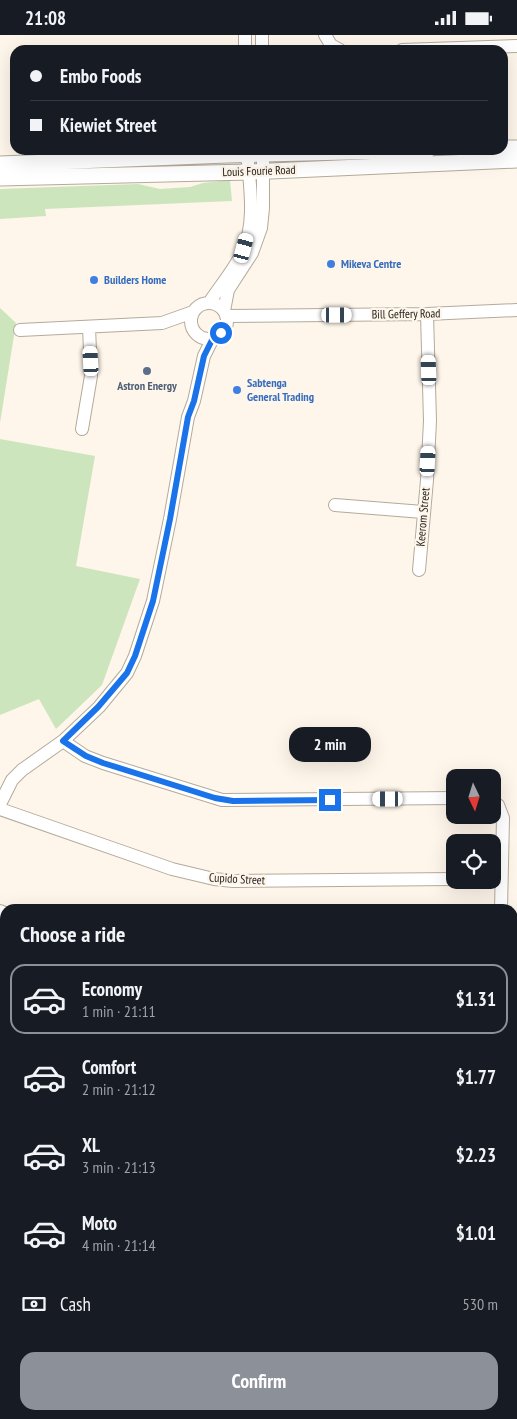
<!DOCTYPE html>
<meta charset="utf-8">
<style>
body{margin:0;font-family:"PT Sans Narrow",sans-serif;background:#20242c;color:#f1f3f6;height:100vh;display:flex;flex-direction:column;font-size:19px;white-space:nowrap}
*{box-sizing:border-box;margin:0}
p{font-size:16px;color:#9ea1a6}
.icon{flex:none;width:28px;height:28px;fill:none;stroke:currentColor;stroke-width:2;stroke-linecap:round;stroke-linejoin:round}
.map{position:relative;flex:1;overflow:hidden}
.panel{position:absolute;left:0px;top:869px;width:518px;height:516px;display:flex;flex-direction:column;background:#171b24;border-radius:15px 15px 0 0;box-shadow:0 5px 20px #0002}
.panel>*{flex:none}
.banner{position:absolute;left:10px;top:10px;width:498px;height:110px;border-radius:15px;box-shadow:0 5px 20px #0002;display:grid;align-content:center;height:110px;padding:0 20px;background:#171b24}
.needle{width:32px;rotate:176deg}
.fabs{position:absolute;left:446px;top:734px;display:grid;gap:10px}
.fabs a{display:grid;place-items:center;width:55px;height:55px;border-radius:10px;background:#171b24;box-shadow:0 5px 20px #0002;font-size:25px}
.end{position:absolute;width:22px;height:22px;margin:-11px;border:6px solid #1a73e8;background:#fff;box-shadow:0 0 0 2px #fff}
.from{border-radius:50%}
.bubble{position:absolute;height:35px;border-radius:15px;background:#171b24;box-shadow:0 5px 20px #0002;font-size:16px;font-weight:600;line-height:35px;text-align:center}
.car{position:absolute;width:15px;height:30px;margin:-15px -8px;border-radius:6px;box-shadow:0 0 4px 1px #0007;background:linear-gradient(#fff 24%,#345 0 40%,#fff 0 76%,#345 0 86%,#fff 0)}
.banner b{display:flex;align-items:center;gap:18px;height:48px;font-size:19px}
.banner b+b{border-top:1px solid #363941}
.banner i{width:12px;height:12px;background:#f1f3f6}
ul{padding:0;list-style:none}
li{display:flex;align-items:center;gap:15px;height:70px;margin:0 10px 8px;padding:0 10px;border:2px solid transparent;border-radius:15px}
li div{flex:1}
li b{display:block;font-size:19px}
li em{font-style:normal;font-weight:600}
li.on{border-color:#8c9099}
li>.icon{width:45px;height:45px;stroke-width:1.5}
h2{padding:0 20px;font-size:22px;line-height:60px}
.pay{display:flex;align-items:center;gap:12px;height:55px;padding:0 20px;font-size:19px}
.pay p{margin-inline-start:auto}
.button{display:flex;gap:10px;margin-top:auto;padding:10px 20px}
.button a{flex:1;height:58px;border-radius:15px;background:#8c9099;color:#fff;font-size:20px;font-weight:600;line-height:58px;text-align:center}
.status{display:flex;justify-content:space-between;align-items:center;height:35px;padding:0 25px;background:#171b24;direction:ltr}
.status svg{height:14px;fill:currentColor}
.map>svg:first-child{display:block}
.green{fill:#cce5bc}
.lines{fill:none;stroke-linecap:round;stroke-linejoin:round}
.minor-casing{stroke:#b4aa9c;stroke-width:14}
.major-casing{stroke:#b4aa9c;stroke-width:17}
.minor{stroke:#fff;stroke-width:12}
.major{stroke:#fff;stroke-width:15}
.route{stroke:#1a73e8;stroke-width:6}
.shop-dot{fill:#3f7fe0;stroke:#fef6ea;stroke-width:2}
.service-dot{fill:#5c6f8a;stroke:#fef6ea;stroke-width:2}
.labels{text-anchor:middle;stroke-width:4.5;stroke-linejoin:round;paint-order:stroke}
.street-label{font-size:12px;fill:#26221d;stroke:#fef6ea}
.shop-label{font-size:12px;font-weight:bold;fill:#366cbe;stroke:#fef6ea;text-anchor:start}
.service-label{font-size:12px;font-weight:bold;fill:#4e5e75;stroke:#fef6ea}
</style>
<div class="status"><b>21:08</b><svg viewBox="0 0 49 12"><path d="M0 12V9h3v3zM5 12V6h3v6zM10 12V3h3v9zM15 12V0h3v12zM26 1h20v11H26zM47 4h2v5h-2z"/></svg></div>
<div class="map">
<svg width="517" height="1384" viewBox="0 0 517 1384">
<rect width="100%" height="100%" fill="#fef6ea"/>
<path class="green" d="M230 145 232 166 45 174 46 181 0 184V154L138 149 160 154 190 152 203 148Z
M0 273 16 288 0 388Z
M0 404 95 421 76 531 140 544 102 650 56 694 39 664 0 680Z"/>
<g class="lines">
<g class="minor-casing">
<path id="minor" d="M245 0V15
M262 0V15
M325 0 331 10 340 15
M402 15 517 11
M209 268C220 251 235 234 243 216 257 184 249 148 247 115
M191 286a18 18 0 1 1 36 0a18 18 0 1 1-36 0Z
M224 276 228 255 252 218 261 193 263 173V115
M226 281 427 279 517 275
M20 295 162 288 193 277
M82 394 91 341 89 292
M335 470 423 477
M419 535 427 445 430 386 427 279
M63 706 85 721 103 728 222 765 455 763
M492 767 498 770 503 783 501 874
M0 769 12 745 22 735 63 706 99 672 127 638 135 621 153 566 170 484 188 382 194 366 204 321 213 303
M0 774 172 834 214 844 233 846 455 844
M0 876 5 878
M512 983 517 982
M512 995 517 1020
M512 1093 517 1092
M0 1111 5 1113
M512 1166 517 1165
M512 1252 517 1251
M512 1329H517
M73 1380 84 1384
M2 1384 5 1375
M192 1384 216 1380"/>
</g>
<g class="major-casing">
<path id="major" d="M502 113H517
M0 129 227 120 428 115
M0 143 249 137 517 125"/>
</g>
<use href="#minor" class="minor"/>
<use href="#major" class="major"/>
</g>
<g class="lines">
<path class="route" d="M221 298 213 303 204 321 194 366 188 382 170 484 153 566 135 621 127 638 98 672 63 706 86 721 103 728 215 763 233 766 330 765"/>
</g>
<g class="shop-dot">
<circle cx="331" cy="229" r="5"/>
<circle cx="94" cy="245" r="5"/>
<circle cx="237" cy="355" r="5"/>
</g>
<circle class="service-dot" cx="147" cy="336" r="5"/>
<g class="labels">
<g class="street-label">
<text transform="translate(259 136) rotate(-2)" y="4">Louis Fourie Road</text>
<text transform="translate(406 279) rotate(-1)" y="4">Bill Geffery Road</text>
<text transform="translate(423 482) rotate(-85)" y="4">Keerom Street</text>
<text transform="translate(237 844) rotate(3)" y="4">Cupido Street</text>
</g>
<g class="shop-label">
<text x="341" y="233">Mikeva Centre</text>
<text x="104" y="249">Builders Home</text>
<text x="247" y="352">Sabtenga<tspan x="247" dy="14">General Trading</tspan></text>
</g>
<g class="service-label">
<text x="147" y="355">Astron Energy</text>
</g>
</g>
</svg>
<div class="fabs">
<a><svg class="needle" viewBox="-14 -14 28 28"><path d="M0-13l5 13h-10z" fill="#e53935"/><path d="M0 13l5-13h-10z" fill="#9ea1a6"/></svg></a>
<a><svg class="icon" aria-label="locate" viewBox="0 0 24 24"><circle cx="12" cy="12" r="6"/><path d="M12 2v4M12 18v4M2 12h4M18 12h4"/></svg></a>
</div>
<i class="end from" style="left:221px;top:298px"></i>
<i class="end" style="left:330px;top:765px"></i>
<div class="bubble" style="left:289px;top:692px;width:82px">2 min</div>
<i class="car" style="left:244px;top:213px;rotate:15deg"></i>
<i class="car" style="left:337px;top:280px;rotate:90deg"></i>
<i class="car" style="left:91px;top:326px;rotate:357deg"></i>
<i class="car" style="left:429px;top:335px;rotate:358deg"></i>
<i class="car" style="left:428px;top:426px;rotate:3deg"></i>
<i class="car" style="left:388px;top:764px;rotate:270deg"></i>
<div class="banner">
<b><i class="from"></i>Embo Foods</b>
<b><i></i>Kiewiet Street</b>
</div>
<section class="panel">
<h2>Choose a ride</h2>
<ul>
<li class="on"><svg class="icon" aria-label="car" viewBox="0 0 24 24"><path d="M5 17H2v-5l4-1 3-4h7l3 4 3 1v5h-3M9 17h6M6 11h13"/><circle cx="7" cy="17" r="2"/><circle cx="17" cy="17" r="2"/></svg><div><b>Economy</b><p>1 min · 21:11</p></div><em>$1.31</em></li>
<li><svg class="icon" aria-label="car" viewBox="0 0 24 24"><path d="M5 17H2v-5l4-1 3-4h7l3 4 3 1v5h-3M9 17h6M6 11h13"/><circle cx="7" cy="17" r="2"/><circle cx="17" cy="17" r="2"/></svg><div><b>Comfort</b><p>2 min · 21:12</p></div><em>$1.77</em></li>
<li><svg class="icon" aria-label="car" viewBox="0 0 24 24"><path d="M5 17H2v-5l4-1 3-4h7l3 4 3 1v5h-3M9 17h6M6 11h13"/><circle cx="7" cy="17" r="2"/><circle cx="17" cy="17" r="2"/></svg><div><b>XL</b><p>3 min · 21:13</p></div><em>$2.23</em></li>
<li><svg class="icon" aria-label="car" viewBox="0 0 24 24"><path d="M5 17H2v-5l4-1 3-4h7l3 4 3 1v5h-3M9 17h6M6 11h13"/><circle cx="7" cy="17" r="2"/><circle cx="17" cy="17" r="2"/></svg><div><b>Moto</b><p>4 min · 21:14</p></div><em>$1.01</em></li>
</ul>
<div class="pay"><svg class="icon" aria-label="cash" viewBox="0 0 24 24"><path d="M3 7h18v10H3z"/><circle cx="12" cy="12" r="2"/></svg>Cash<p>530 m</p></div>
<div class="button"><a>Confirm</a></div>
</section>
</div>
